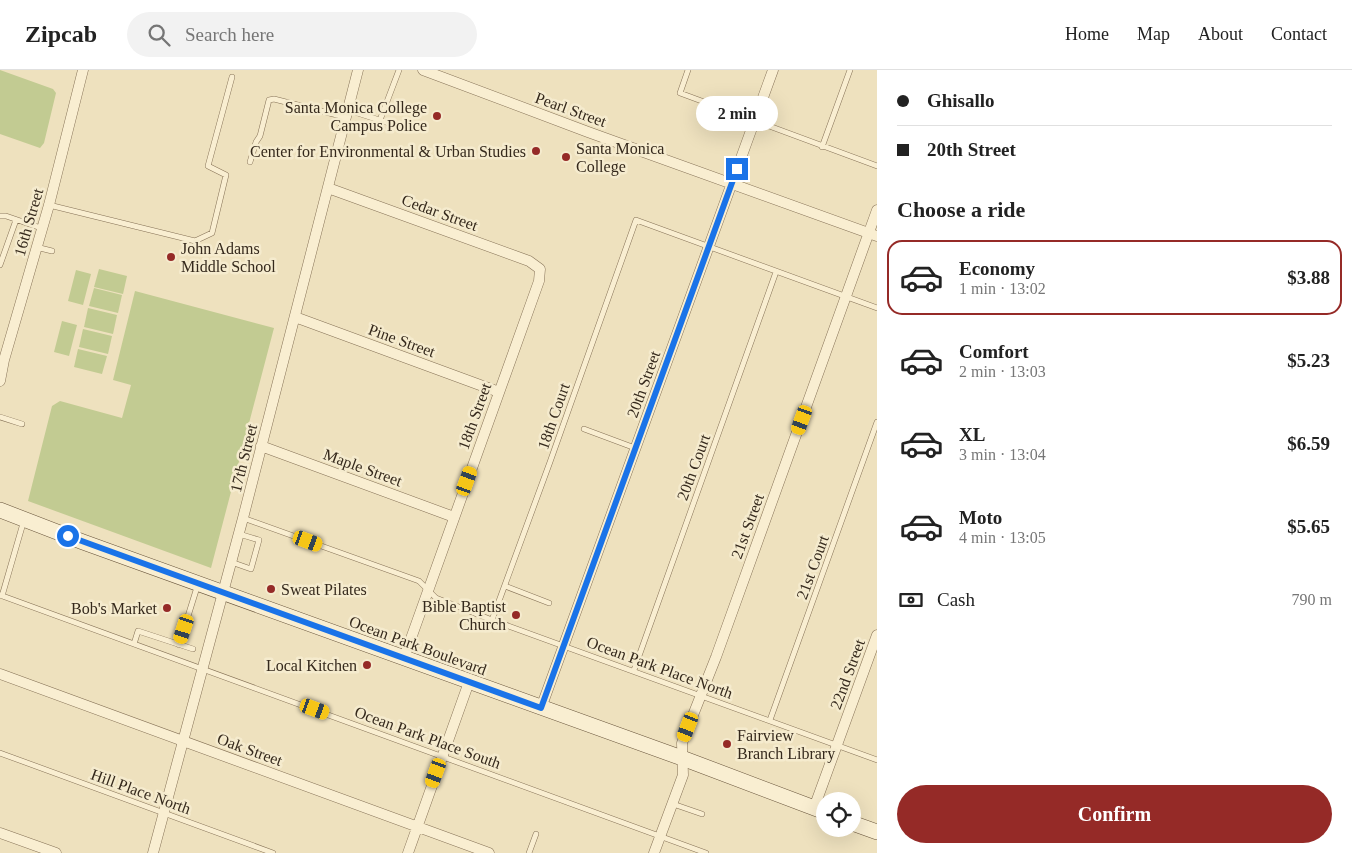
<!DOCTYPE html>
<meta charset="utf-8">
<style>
body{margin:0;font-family:"Times New Roman",serif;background:#f2f2f2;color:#222;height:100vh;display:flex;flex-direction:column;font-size:19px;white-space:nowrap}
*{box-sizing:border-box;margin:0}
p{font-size:16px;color:#767676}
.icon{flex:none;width:28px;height:28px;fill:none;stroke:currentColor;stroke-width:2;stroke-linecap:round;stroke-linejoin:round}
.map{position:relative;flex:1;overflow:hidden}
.sheet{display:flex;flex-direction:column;background:#fff;width:475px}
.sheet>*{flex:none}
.hud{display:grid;align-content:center;height:110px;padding:0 20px;background:#fff}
.buttons{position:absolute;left:816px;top:722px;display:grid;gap:10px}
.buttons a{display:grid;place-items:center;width:45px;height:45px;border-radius:50%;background:#fff;box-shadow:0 5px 20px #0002;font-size:25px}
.end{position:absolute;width:22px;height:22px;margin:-11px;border:6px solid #1a73e8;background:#fff;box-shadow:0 0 0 2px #fff}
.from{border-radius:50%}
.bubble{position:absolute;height:35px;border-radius:18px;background:#fff;box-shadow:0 5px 20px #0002;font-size:16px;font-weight:800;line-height:35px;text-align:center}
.car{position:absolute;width:15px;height:30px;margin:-15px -8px;border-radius:6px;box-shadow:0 0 4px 1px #0007;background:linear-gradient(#f5c518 24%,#345 0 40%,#f5c518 0 76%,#345 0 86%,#f5c518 0)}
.hud b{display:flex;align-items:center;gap:18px;height:48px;font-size:19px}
.hud b+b{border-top:1px solid #e0e0e0}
.hud i{width:12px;height:12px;background:#222}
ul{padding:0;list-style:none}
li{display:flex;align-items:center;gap:15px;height:75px;margin:0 10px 8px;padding:0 10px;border:2px solid transparent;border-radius:15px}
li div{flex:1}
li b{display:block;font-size:19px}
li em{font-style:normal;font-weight:800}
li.current{border-color:#952a27}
li>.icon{width:45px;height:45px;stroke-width:1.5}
h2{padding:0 20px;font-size:22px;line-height:60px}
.pay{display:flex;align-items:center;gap:12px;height:55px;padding:0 20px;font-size:19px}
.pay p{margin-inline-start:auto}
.cta{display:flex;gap:10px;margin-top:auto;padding:10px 20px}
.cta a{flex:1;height:58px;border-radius:30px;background:#952a27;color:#fff;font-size:20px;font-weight:800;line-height:58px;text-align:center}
header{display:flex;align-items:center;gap:30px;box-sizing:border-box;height:70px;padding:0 25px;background:#fff;border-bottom:1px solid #e0e0e0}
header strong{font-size:24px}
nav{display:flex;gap:28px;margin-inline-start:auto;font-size:18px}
.search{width:350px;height:45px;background:#f2f2f2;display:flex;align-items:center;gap:12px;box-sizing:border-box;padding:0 18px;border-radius:28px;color:#767676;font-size:19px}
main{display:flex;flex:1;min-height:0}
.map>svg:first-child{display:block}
.pitch{fill:#c2cb92}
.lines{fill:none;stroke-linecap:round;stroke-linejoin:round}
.lane-casing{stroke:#867257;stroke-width:6}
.street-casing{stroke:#867257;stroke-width:11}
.secondary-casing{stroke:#67533a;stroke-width:16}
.lane{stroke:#f9eed1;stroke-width:5}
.street{stroke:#f9eed1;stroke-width:10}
.secondary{stroke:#f9eed1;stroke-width:15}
.route{stroke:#1a73e8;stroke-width:6}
.poi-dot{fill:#952a27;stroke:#f5ebce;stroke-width:2}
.labels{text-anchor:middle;stroke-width:5;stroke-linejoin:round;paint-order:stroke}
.poi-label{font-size:16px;fill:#35291c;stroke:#f5ebce;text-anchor:end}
.street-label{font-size:16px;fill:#35291c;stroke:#f5ebce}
</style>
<header>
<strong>Zipcab</strong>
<div class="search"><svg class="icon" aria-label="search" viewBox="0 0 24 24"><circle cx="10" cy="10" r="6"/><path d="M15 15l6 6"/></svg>Search here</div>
<nav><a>Home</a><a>Map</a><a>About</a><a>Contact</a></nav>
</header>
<main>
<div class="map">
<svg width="877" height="783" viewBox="0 0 877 783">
<rect width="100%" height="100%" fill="#eee1be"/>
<path class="pitch" d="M0 0 53 19 56 23 44 73 40 78 0 64Z
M99 199 127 206 123 224 94 217Z
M76 200 91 204 83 235 68 231Z
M94 218 122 225 118 243 89 236Z
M135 221 274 258 211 498 28 431 52 336 60 331 122 348 131 315 113 310Z
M88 238 117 245 113 264 84 257Z
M62 251 77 255 69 286 54 282Z
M83 259 112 266 108 284 79 277Z
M78 279 107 286 102 304 74 297Z"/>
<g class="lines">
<g class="lane-casing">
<path id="lane" d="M688 0 680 23 877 96
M348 40 395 55
M380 50 399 0
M822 77 850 0
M250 92 256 72 260 66 269 30 274 29 345 47
M49 135 195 171 212 163 226 105 208 96 232 7
M0 146H6L41 158
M36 177 52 181
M0 195 16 150
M0 347 22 354
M584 359 635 378
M243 448 419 511 436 528 492 550 877 690
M231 492 251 499 259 470 239 464
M505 516 549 533
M0 525 706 783
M2 526 24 450
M492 550 550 392 636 150 877 238
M134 574 138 561 193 579
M179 575 198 514
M634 600 776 202
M770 650 877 352
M0 683 273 783
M673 734 702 744
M529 783 536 764"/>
</g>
<g class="street-casing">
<path id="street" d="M423 0 588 62 877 166
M328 118 529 191 540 199 539 211 404 588
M295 247 499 322
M0 311 4 290 49 135 83 0
M261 376 454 447
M0 604 489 783
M541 638 773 0
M814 738 877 565
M0 763 56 783
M153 783 243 448 358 0
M408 783 469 612
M654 783 683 705 682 673 716 587 877 140"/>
</g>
<g class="secondary-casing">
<path id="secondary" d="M0 440 83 472 682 688 825 742
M852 753 877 762"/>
</g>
<use href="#lane" class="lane"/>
<use href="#street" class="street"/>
<use href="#secondary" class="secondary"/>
</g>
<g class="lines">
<path class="route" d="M68 466 541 638 737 99"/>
</g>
<g class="poi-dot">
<circle cx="437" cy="46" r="5"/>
<circle cx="536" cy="81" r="5"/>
<circle cx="566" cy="87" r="5"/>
<circle cx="171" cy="187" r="5"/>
<circle cx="271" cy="519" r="5"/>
<circle cx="167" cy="538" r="5"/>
<circle cx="516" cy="545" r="5"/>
<circle cx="367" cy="595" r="5"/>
<circle cx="727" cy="674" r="5"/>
</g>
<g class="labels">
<g class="poi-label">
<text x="427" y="43">Santa Monica College<tspan x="427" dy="18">Campus Police</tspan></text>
<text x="576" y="84" text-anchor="start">Santa Monica<tspan x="576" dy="18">College</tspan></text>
<text x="526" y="87">Center for Environmental &amp; Urban Studies</text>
<text x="181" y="184" text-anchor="start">John Adams<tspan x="181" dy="18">Middle School</tspan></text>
<text x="281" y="525" text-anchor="start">Sweat Pilates</text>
<text x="506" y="542">Bible Baptist<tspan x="506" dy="18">Church</tspan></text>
<text x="157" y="544">Bob's Market</text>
<text x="357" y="601">Local Kitchen</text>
<text x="737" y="671" text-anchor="start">Fairview<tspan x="737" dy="18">Branch Library</tspan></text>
</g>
<g class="street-label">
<text transform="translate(571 39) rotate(20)" y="6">Pearl Street</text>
<text transform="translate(440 142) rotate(20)" y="6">Cedar Street</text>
<text transform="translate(28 152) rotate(-74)" y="6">16th Street</text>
<text transform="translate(402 270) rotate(20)" y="6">Pine Street</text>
<text transform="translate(643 314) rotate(-70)" y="6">20th Street</text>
<text transform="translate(474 346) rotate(-70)" y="6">18th Street</text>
<text transform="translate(553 346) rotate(-71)" y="6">18th Court</text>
<text transform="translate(243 388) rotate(-76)" y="6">17th Street</text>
<text transform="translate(363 397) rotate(20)" y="6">Maple Street</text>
<text transform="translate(693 397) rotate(-70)" y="6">20th Court</text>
<text transform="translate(747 456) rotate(-70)" y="6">21st Street</text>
<text transform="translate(812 497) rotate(-70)" y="6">21st Court</text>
<text transform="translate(418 575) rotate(20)" y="6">Ocean Park Boulevard</text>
<text transform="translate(660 597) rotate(20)" y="6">Ocean Park Place North</text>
<text transform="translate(847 604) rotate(-70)" y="6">22nd Street</text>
<text transform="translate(428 667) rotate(20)" y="6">Ocean Park Place South</text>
<text transform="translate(250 679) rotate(20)" y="6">Oak Street</text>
<text transform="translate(141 721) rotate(20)" y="6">Hill Place North</text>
</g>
</g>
</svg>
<div class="buttons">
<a><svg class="icon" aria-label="locate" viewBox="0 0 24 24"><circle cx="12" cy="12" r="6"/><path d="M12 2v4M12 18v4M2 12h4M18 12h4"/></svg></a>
</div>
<i class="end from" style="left:68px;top:466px"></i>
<i class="end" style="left:737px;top:99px"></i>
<div class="bubble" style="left:696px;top:26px;width:82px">2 min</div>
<i class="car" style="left:802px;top:350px;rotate:200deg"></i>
<i class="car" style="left:467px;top:411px;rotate:20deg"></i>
<i class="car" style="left:308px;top:471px;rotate:110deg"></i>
<i class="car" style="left:184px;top:559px;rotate:198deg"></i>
<i class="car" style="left:315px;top:639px;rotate:110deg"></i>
<i class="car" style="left:688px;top:657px;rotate:201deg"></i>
<i class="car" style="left:436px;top:703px;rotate:200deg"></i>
</div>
<section class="sheet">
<div class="hud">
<b><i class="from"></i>Ghisallo</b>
<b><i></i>20th Street</b>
</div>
<h2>Choose a ride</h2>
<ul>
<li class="current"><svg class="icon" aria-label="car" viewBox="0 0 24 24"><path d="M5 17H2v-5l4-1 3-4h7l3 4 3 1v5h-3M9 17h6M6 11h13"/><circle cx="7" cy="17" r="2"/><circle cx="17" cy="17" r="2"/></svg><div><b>Economy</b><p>1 min · 13:02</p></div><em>$3.88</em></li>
<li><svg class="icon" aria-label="car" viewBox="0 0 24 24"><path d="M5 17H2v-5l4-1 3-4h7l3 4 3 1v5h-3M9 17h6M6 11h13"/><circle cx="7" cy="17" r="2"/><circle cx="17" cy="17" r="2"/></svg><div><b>Comfort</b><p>2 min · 13:03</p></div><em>$5.23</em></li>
<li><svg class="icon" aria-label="car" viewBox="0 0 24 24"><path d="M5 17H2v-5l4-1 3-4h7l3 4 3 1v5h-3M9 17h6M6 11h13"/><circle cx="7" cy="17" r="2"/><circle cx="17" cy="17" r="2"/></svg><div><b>XL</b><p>3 min · 13:04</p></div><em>$6.59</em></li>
<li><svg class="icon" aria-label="car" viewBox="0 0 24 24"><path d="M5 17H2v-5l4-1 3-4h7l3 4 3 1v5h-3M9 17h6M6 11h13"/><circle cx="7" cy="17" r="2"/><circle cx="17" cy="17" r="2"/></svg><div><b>Moto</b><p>4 min · 13:05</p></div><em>$5.65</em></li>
</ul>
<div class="pay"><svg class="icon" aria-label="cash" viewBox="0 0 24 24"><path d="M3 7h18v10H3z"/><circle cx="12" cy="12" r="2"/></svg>Cash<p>790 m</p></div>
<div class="cta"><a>Confirm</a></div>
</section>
</main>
